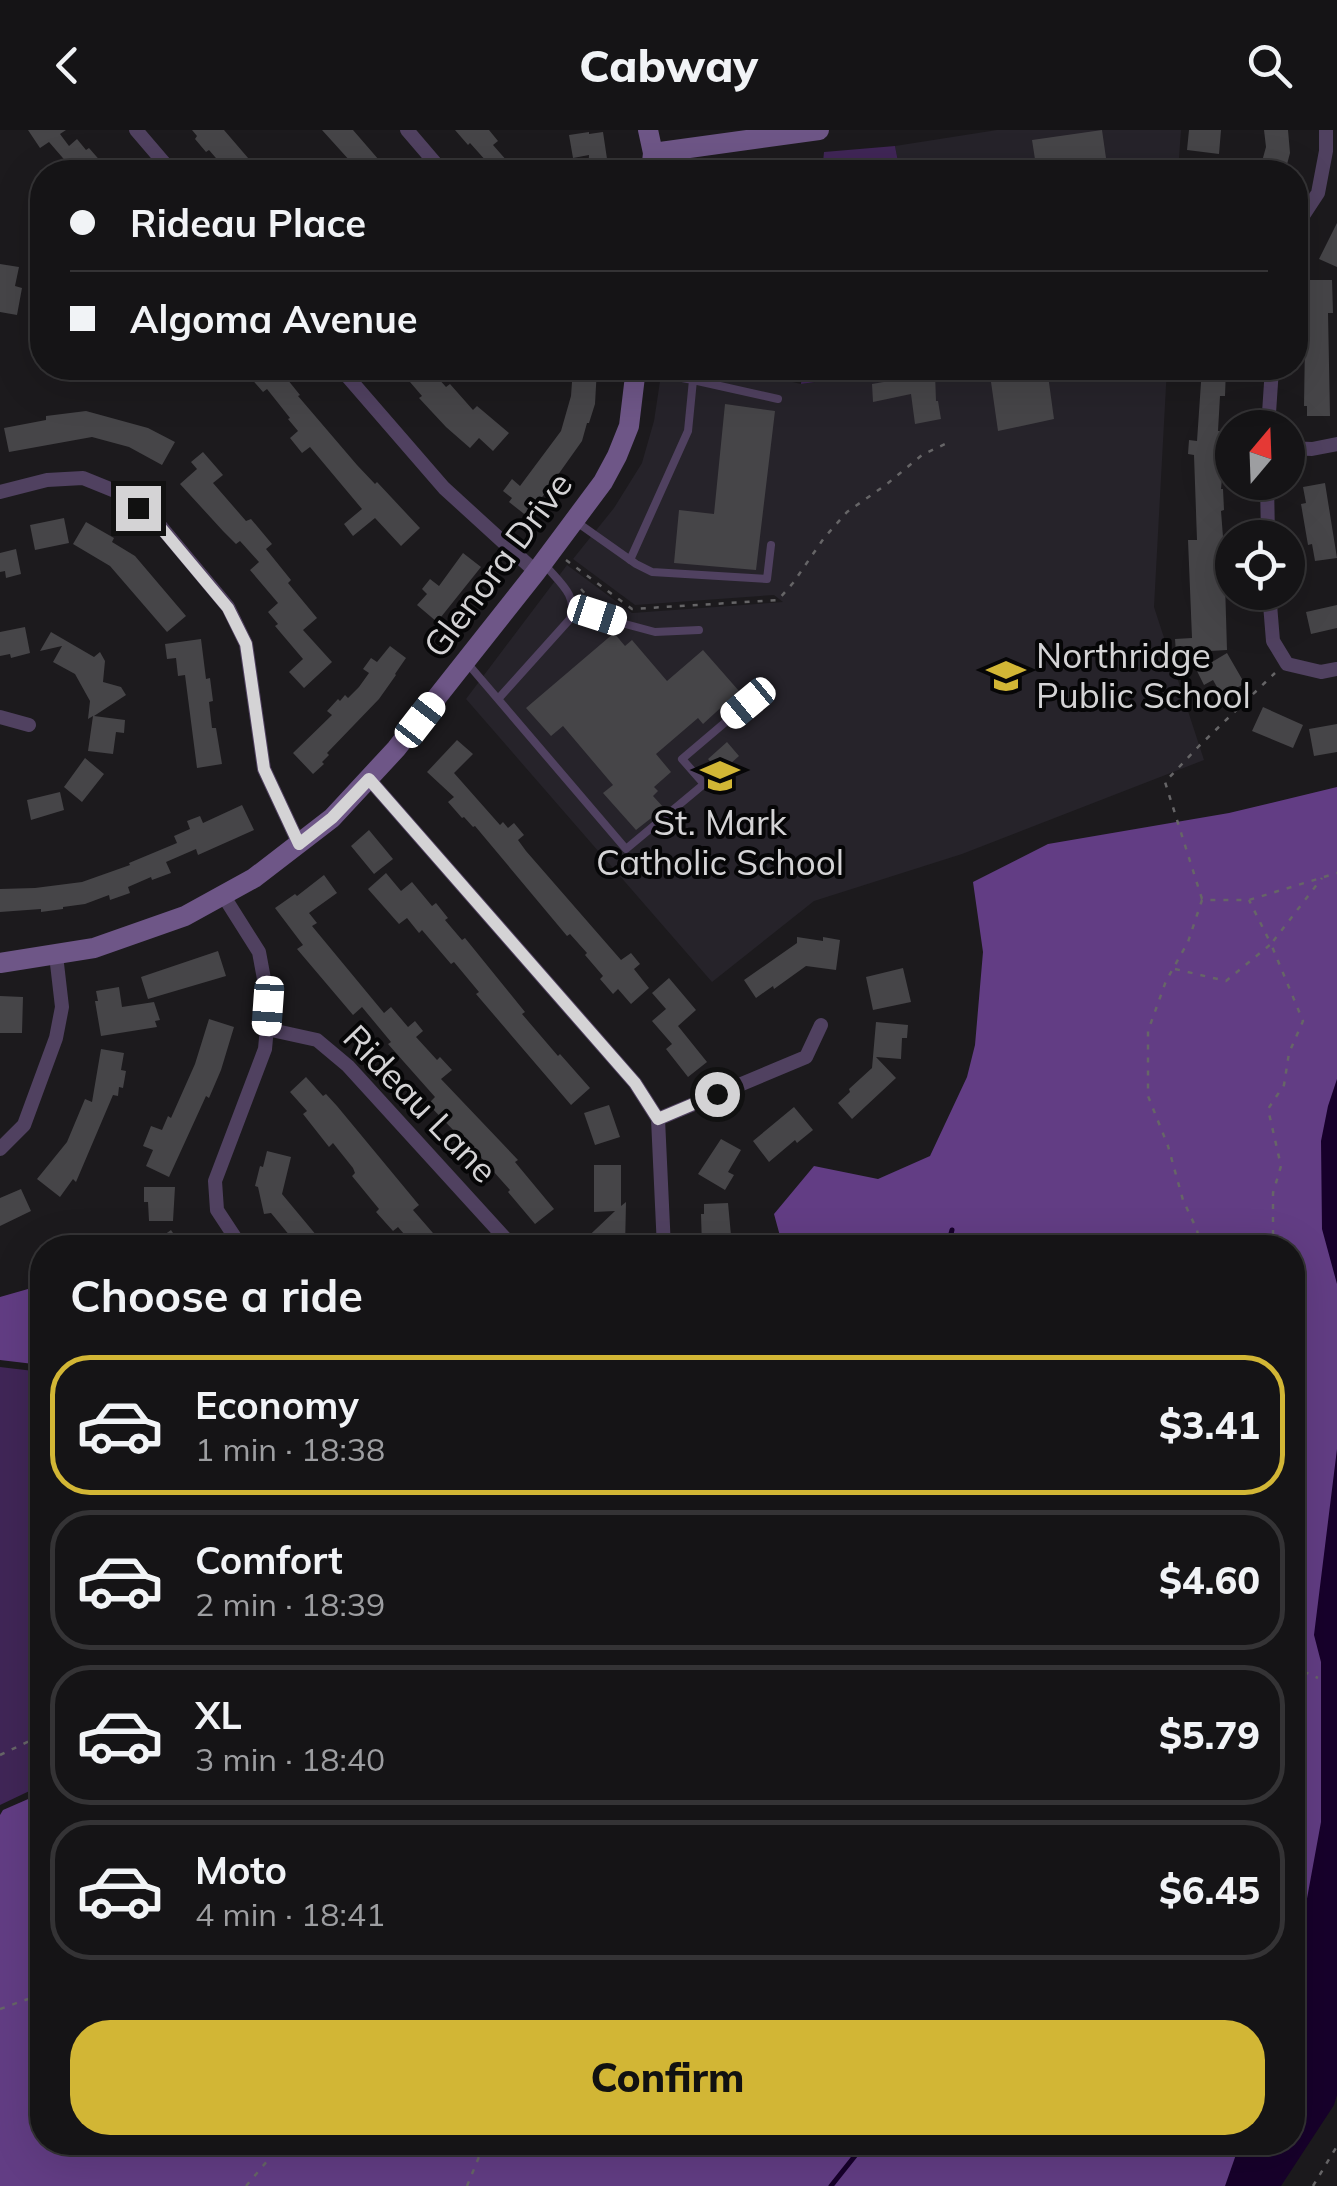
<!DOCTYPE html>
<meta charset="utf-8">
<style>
body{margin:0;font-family:Mulish,sans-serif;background:#222123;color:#f1f3f6;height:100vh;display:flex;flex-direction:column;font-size:38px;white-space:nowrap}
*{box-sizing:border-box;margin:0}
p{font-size:32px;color:#9d9ea1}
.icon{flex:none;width:55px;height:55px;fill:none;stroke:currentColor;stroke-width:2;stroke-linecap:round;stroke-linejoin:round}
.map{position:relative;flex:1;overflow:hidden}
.panel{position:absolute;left:30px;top:1105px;width:1275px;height:920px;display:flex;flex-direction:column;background:#151416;border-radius:40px;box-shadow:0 10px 40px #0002,0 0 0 2px #343335}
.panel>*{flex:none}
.banner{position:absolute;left:30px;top:30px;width:1278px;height:220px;border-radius:40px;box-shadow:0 10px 40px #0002,0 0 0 2px #343335;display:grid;align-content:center;height:220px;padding:0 40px;background:#151416}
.needle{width:65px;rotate:19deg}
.fabs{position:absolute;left:1215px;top:280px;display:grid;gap:20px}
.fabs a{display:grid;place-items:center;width:90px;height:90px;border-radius:50%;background:#151416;box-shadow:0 10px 40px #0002,0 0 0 2px #343335;font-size:50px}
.end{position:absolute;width:45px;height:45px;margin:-22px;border:12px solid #d4d3d5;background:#111;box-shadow:0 0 0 5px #111}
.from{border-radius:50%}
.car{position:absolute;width:30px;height:60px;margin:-30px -15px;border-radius:12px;box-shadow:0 0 8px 2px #0007;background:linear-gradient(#fff 24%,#345 0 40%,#fff 0 76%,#345 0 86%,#fff 0)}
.banner b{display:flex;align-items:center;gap:35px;height:95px;font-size:38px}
.banner b+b{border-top:2px solid #343335}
.banner i{width:25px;height:25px;background:#f1f3f6}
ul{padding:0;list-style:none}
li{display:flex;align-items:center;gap:30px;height:140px;margin:0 20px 15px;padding:0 20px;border:5px solid #343335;border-radius:40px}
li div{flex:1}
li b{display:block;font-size:38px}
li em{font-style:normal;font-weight:800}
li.on{border-color:#d2b635}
li>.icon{width:90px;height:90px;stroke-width:1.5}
h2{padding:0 40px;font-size:45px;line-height:120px}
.cta{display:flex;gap:20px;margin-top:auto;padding:20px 40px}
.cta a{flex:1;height:115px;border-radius:40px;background:#d2b635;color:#111;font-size:40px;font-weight:800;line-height:115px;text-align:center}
header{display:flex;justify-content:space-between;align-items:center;height:130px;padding:0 40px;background:#151416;font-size:45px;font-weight:800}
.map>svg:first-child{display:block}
.built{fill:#26232a}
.green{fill:#402657}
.forest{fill:#623d84}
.water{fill:#17002b}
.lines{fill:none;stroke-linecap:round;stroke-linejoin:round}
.stream{stroke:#17002b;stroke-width:5}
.building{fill:#464548}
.path{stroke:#666567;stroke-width:2.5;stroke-dasharray:5 8;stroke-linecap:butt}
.lane{stroke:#504160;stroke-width:8}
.street{stroke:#504160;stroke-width:14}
.secondary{stroke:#6e5687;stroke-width:20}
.route{stroke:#d4d3d5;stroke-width:12}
.labels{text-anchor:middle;stroke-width:8;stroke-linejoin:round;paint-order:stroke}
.street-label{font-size:35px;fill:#d4d3d5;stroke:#060607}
.poi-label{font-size:35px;fill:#d4d3d5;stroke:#060607;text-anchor:start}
</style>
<header><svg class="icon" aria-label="back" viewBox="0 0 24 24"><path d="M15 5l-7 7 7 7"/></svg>Cabway<svg class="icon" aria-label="search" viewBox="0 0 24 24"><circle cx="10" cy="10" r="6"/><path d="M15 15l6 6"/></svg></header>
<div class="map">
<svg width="1337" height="2056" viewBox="0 0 1337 2056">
<rect width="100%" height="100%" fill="#1c1a1d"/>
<path class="built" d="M997 0H1181L1178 42H900L895 16Z
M662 238H733L801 254 911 238H1167L1154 477 1204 630 962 724 814 771 712 852 466 569 567 435 632 483 783 472 774 465 635 475 573 429 614 378 642 333 654 291Z"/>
<path class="green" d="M895 16 900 42H822L824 22Z
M803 238H911L801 254Z
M0 1237 42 1242V1655L0 1675Z"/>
<path class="forest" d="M1337 657V1363L1328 1684 1293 1858 1292 1118 783 1117 774 1084 814 1036 878 1049 930 1026 967 947 975 915 983 822 973 752 1048 714 1229 683Z
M42 1155V1235L0 1230V1167Z
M42 1663V2012L1244 2013 1234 2045 1226 2056H0V1685L3 1680Z"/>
<path class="water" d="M1337 949V1154L1322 1099 1321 1011 1328 976Z
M1337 1319V1965L1334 1975 1281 2056H1225L1240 2013 1292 2012 1293 1845 1321 1692V1532L1314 1505Z"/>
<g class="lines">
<path class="stream" d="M947 1118 952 1100
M831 2056 866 2012"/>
</g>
<path class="building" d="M28 0H66L60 4 69 16 77 9 86 20 89 18 110 42H75L49 12 40 18Z
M192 0H224L260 42H228L209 20 206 22 195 9 197 6Z
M322 0H353L379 30 365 42H360Z
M455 0H489L498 11 493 15 517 42H496L470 13 468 15Z
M1102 0 1108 42H1037L1032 10Z
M1189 0H1221L1219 24 1187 20Z
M1264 0H1288L1290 23 1285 42H1259L1266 17Z
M589 2V4L603 2 609 42H588L589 25 573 28 569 5Z
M1337 93V137L1319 129Z
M0 134 19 137 15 156 22 158 17 185 0 182Z
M1306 150H1332L1333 183H1328L1330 286H1307V276H1304L1305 211H1309Z
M242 238H268L273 244 279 239 300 265 298 266 357 335 375 354 377 352 420 398 401 416 375 388 353 406 344 394 362 379 310 317 302 323 290 308 298 301 288 289 290 288 267 259 263 262Z
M398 238H429L446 257 450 254 473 280 477 276 509 303 493 321 479 308 470 318 446 297 419 268 422 266Z
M573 238H597L595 274 589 293H587L582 311 528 387 509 372 512 368 503 361 512 349 520 356 561 301 571 266Z
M989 238H1047L1054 289 998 301Z
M1202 238H1226L1225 266H1220L1218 301H1223L1222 315H1225L1221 359H1223L1224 380 1221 381 1224 420 1227 520 1176 523 1175 509 1192 508 1188 410H1197L1194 325 1188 324 1189 310 1197 311Z
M935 243 936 271H938L941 289 915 294 911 264 873 272 872 254Z
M725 274 775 281 756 440 674 433 679 380 714 384Z
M86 281 148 298 175 312 162 335 129 317 92 307 9 322 4 298 46 290V286Z
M203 322 223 345 213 353 246 391 251 389 272 414 266 419 291 450 288 453 317 488 303 500 332 532 304 558 289 542 303 529 275 496 278 494 268 482 278 473 250 440 259 432 240 411 236 414 223 401 180 354 197 339 191 332Z
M1325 353 1337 428 1315 431 1312 414 1308 415 1301 374 1306 373 1303 357Z
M64 388 69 413 35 420 30 395Z
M86 392 114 408 112 412 135 426 186 486 167 502 110 436 73 414Z
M16 419 21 444 6 448 5 441 0 442V423Z
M463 423 481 437 437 492 417 475 427 464 422 459 430 449 439 456Z
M1337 475V498L1311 504 1306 482Z
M25 497 30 523 11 528 10 524 0 526V502Z
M51 502 94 527 100 522 105 531 103 552 121 557 126 565 94 586 125 590 124 603 116 602 113 624 88 621 93 586 88 589 90 571 75 544 53 532 62 516 40 521Z
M614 503 625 516 632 510 667 551 703 520 739 561 703 594 698 588 656 624 671 642 654 657 658 661 653 666 664 678 636 700 603 663 613 655 563 596 551 606 526 578Z
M201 509 206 549 210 548 213 571 209 572 212 598H216L222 634 197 638 185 545 178 546 176 528 167 529 165 514Z
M390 516 406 528 395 544 396 545 379 569 327 623 329 625 322 632 324 634 313 644 293 623 332 585 327 581 338 569 340 571 345 565 348 568 359 557 369 543 363 539 371 528 377 532Z
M1227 523 1242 549V555L1222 566 1213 550 1204 555 1197 541Z
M1263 577 1303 595 1293 618 1252 601Z
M1337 594V622L1314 626 1309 599Z
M457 610 473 624 454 643 500 695 503 692 508 698 514 693 524 705 518 710 526 721 621 830 631 823 640 834 634 839 649 858 631 874 618 859 613 864 600 849 603 846 585 825 587 823 570 804 567 806 475 696 473 697 464 687 462 688 448 672 454 667 427 642Z
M727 612 739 626 720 643 708 629Z
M85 628 104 644 82 672 64 657Z
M60 662 64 680 31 690 27 670Z
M242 675 254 700 198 725 196 719 166 732 171 743 152 750 151 747 128 757 130 763 110 770 109 765 85 774 63 777V779L41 782V779L0 782V759L35 758 82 752 130 735 129 733 177 713 174 706 190 699 187 691 200 686 203 693Z
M369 700 393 729 374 744 351 716Z
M386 743 401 761 412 752 432 776 436 773 448 788 445 790 462 810 465 808 525 882 522 884 558 926 560 924 590 958 571 975 476 864 479 862 454 832 451 834 422 800 419 803 407 788 399 794 368 759Z
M324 745 337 763 309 783 317 793 312 796 384 883 391 877 408 897 415 891 423 901 416 907 437 930 440 927 452 940 441 949 518 1030 515 1032 554 1079 535 1094 508 1062 510 1060 460 1004 458 1005 428 974 435 967 388 914 391 912 362 877 353 885 297 819 303 815 275 778 295 764 297 766Z
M797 807 823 811V807L840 810 836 840 806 836 774 859 773 856 756 868 744 850 797 813Z
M218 821 226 846 148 869 141 847Z
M903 838 911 872 873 880 866 847Z
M669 848 696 880 678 896 707 932 688 947 666 919 672 914 652 891 666 879 652 863Z
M119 857 122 877 154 872 160 890 155 891 157 897 101 906 95 871H98L96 861Z
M0 866 23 867 22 903H0Z
M209 889 234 897 221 940 209 968 206 966 169 1047 146 1036 153 1020 143 1016 151 996 162 1000 168 986 171 988 195 934Z
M876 892 908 895 907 908H902L901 929 876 927 896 948 852 989 838 973 850 962 849 959 872 938Z
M101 919 124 923 121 940 126 941 123 958 119 957 118 966 113 965 76 1052 73 1049 60 1067 37 1049 67 1012 85 969 92 972Z
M306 947 323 966 326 964 337 976 419 1075 413 1080 446 1118H416L398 1097 393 1101 376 1082 379 1079 352 1046 355 1043 353 1038 333 1013 329 1017 303 984 307 981 290 962Z
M609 975 620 1007 595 1015 584 983Z
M794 977 813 1000 797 1013 795 1010 769 1032 753 1011Z
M721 1009 741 1020 728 1042 734 1045 725 1060 698 1044Z
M267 1021 291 1027 282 1064 327 1118H300L271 1083 264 1084 258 1057 255 1056 260 1036 263 1037Z
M594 1035H621V1076L626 1072 625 1118H576L615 1081 594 1082Z
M144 1057H175L173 1091H149L148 1072H144Z
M21 1059 31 1081 0 1096V1068Z
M728 1073 732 1116 702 1117 701 1084H704V1074Z
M171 1100 183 1118H146Z"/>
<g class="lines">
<path class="path" d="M566 430 632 479 778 470 793 453 824 408 847 382 887 354 922 325 947 313
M581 459 587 466
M1202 769 1165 652 1199 616 1275 543
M1175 839 1226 851 1271 814 1249 770
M1201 1118 1197 1100 1183 1070 1168 1016 1148 966V901L1166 851 1188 812 1202 770H1249L1337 743
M1273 1118V1063L1281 1036 1268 979 1284 955 1289 923 1303 891 1271 814 1322 748
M1292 1231V1235
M1292 1536 1318 1548
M0 1625 42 1605
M0 1879 42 1864
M246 2056 274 2023 279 2012
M467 2056 481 2022 478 2012
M1313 2056 1337 2016"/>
<path class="lane" d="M693 250 778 269
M578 393 636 434 652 442 767 449 771 415
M630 430 688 301 693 250 655 243H636
M573 480 655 502 699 500
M468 534 626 719 704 654 682 629 748 573
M499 568 570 489C579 466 559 452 545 435"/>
<path class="street" d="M136 0 172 42
M407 0 443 42
M1295 98 1318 63 1326 21V0
M340 238 444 358 536 442
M1268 298 1272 238
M1288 318 1312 319 1337 314
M1267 352 1268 408
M0 362 47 350 83 348 120 363 157 392 228 477 246 514 264 639 299 714
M1269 462 1273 511 1287 534 1321 542 1337 539
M0 587 29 595
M369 649 635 953 658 989 664 1118
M223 765 259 822 269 876 265 919 215 1051 217 1080 242 1118
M267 899 317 910 348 936 514 1118
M658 989 806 927 821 895
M0 1019 24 995 56 908 62 877 56 825"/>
<path class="secondary" d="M648 0 653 23 651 42
M653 23 819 0
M0 833 94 818 185 786 254 748 332 688 396 619 536 442 603 352 617 326 629 296 636 238"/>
</g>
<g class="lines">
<path class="route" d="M138 378 156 392 228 478 246 514 264 639 299 714 332 688 369 649 635 953 658 989 717 964"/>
</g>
<defs>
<g id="school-bare" transform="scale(3)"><path d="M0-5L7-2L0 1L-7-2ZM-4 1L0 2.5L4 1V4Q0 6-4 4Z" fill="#d2b635" stroke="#060607" stroke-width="2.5" paint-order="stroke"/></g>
</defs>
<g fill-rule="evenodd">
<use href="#school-bare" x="1006" y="546"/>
<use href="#school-bare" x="720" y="646"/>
</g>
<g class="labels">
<g class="street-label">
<text transform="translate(498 435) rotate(-53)" y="12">Glenora Drive</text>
<text transform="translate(420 974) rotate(46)" y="12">Rideau Lane</text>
</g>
<g class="poi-label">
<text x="1036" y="538">Northridge<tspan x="1036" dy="40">Public School</tspan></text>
<text x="720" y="705" text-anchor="middle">St. Mark<tspan x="720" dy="40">Catholic School</tspan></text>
</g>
</g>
</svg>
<div class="fabs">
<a><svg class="needle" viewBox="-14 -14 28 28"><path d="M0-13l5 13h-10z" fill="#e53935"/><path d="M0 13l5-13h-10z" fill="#9d9ea1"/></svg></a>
<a><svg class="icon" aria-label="locate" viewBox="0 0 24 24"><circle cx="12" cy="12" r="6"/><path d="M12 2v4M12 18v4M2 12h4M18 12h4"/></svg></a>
</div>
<i class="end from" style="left:717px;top:964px"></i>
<i class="end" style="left:138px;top:378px"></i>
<i class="car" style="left:597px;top:485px;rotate:108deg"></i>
<i class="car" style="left:748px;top:573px;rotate:230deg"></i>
<i class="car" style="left:420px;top:590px;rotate:38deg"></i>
<i class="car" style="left:268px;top:876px;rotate:184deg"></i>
<div class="banner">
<b><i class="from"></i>Rideau Place</b>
<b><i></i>Algoma Avenue</b>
</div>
<section class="panel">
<h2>Choose a ride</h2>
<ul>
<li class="on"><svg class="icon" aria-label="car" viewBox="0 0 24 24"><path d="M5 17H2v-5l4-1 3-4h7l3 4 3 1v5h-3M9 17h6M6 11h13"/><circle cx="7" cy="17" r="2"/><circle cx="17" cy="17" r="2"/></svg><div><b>Economy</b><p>1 min · 18:38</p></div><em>$3.41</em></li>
<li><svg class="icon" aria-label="car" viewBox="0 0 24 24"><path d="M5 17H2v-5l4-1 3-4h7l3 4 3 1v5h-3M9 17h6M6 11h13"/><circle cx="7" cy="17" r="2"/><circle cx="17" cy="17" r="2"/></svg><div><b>Comfort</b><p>2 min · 18:39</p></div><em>$4.60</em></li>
<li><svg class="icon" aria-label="car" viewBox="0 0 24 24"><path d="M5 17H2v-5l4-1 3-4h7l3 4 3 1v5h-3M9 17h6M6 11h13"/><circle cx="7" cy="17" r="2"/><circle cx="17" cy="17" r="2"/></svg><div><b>XL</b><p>3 min · 18:40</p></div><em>$5.79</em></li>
<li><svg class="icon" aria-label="car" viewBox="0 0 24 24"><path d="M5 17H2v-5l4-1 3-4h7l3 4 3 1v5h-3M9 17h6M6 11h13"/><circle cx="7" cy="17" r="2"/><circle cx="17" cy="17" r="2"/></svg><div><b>Moto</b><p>4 min · 18:41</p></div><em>$6.45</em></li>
</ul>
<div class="cta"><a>Confirm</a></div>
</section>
</div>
